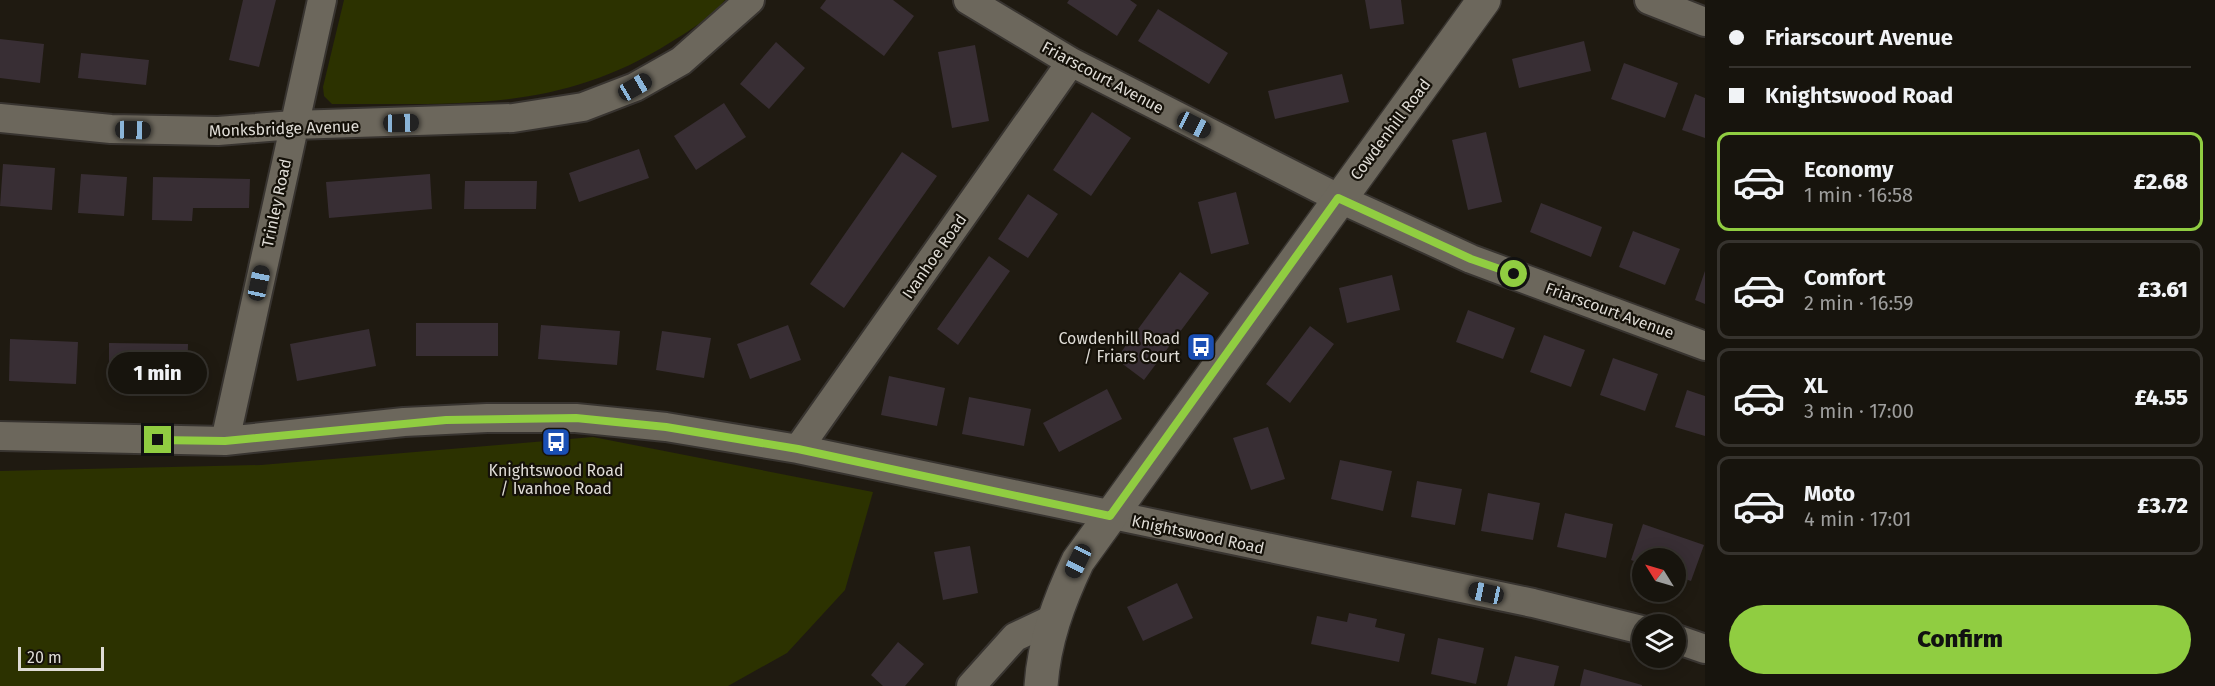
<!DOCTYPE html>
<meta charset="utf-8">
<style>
body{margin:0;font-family:"Fira Sans",sans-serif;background:#201d16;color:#f1f3f6;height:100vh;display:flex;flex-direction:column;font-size:22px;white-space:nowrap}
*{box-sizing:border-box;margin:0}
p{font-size:20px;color:#9e9e9d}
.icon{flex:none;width:33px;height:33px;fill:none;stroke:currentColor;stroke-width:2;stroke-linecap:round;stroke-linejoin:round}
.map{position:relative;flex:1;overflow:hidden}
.side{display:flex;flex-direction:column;background:#17140d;width:510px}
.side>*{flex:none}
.banner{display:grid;align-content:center;height:132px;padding:0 24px;background:#17140d}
.needle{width:39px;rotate:307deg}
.tools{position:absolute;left:1632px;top:548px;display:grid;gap:12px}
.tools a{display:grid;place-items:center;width:54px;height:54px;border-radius:50%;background:#17140d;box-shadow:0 3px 15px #0003,0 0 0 2px #36332e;font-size:30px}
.scale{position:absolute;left:18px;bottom:15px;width:86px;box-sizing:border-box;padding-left:6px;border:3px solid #dfdcd6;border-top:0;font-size:16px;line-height:21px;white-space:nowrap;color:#dfdcd6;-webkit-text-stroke:4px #151109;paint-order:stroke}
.end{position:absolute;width:27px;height:27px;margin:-14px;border:8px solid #90cd41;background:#111;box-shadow:0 0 0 3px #111}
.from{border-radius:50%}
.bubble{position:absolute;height:42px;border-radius:21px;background:#17140d;box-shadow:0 3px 15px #0003,0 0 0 2px #36332e;font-size:20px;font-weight:800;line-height:42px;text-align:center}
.car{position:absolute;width:18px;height:36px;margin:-18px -9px;border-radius:8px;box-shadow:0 0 4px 2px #0007;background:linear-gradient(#222 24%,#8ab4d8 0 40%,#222 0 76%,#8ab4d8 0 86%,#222 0)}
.banner b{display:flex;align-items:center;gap:21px;height:57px;font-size:22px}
.banner b+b{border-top:2px solid #36332e}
.banner i{width:15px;height:15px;background:#f1f3f6}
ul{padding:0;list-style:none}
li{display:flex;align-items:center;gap:18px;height:99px;margin:0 12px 9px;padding:0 12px;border:3px solid #36332e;border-radius:12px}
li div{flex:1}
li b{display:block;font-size:22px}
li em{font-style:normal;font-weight:800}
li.current{border-color:#90cd41}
li>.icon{width:54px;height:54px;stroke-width:1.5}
.cta{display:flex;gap:12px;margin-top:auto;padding:12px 24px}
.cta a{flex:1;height:69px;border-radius:36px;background:#90cd41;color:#111;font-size:24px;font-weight:800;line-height:69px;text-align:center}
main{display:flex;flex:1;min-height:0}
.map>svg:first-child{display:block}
.green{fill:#2c3200}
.building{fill:#382e34}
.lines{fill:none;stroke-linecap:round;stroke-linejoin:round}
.street-casing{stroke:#383430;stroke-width:32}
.secondary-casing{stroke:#383430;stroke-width:36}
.street{stroke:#6c675c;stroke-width:28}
.secondary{stroke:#6c675c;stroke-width:33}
.route{stroke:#90cd41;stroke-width:8}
.labels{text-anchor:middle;stroke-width:4.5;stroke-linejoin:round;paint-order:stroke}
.street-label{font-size:16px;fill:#dfdcd6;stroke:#151109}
.poi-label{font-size:16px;fill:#dfdcd6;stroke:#151109;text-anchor:end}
</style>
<main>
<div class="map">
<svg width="1705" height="686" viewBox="0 0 1705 686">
<rect width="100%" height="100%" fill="#1f1a11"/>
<path class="green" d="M344 0H725C712 17 689 31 671 42 559 113 459 103 332 104L324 96 323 87Z
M593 437 873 492 845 590 787 653 728 686H0V471L261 465Z"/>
<path class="building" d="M243 0H276L259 67 229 60Z
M826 0H893L914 16 884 56 820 8Z
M1069 0H1130L1137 5 1117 36 1067 3Z
M1365 0H1401L1404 24 1370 29Z
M1158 9 1228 53 1209 84 1138 41Z
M0 39 44 44 40 83 0 78Z
M1584 41 1591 71 1519 88 1512 59Z
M776 42 805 68 769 109 740 84Z
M975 45 989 121 952 128 938 52Z
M81 53 149 60 146 85 78 78Z
M1624 63 1678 83 1665 118 1611 99Z
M1342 74 1349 102 1275 119 1268 91Z
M1695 94 1705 98V138L1682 130Z
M724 103 746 137 696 170 674 136Z
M1092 112 1131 138 1091 196 1053 170Z
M1486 132 1502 202 1468 210 1452 140Z
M639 149 649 178 579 202 569 173Z
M902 152 937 176 844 308 810 284Z
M3 164 55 168 52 210 0 206Z
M81 174 127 177 124 216 78 213Z
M430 174 432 209 329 218 326 182Z
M153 177 250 179 249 208H193L192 221 152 220Z
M465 181H537L536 209H464Z
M1236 192 1249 244 1211 254 1198 202Z
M1028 194 1058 214 1028 258 998 239Z
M1541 203 1602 227 1591 257 1530 232Z
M1633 231 1680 249 1665 285 1619 267Z
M989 256 1010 271 958 345 937 329Z
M1705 271V304L1695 300Z
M1180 272 1209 293 1144 380 1116 359Z
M1392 275 1400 310 1347 323 1339 288Z
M1468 310 1515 328 1503 359 1456 342Z
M416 323H498V356H416Z
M541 325 620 331 617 365 538 359Z
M788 325 801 360 750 379 737 344Z
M1310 326 1334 344 1290 403 1266 384Z
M369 329 376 366 297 381 290 344Z
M662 331 711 338 704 378 656 370Z
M1544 335 1585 350 1571 387 1530 372Z
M10 339 78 342 76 384 9 381Z
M109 343 188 344 187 386 109 385Z
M1613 358 1658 374 1645 411 1600 395Z
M889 376 945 388 937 426 881 415Z
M1107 389 1122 419 1059 452 1043 423Z
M1687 390 1705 396V436L1675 427Z
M969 397 1031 409 1024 446 962 434Z
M1268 427 1285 479 1251 490 1233 438Z
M1340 460 1392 471 1383 511 1331 499Z
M1417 481 1462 489 1455 525 1411 517Z
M1488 493 1540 503 1533 540 1481 531Z
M1565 513 1613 524 1606 558 1557 547Z
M1643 524 1704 545 1691 581 1676 576V558H1642V564L1631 560Z
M970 546 978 593 943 600 934 552Z
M1177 583 1193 618 1143 641 1127 607Z
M1349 613 1377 619 1375 627 1405 634 1399 662 1311 644 1317 616 1347 622Z
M1438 638 1484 648 1476 684 1431 674Z
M898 642 924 664 905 686H883L871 675Z
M1515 656 1559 666 1554 686H1507Z
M1584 669 1642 685V686H1580Z"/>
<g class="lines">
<g class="street-casing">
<path id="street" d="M968 0 1071 62 1338 198 1471 259 1705 346
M1649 0 1705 22
M0 118 111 129 218 131 293 125 513 118 583 107 635 87 681 61 750 0
M0 436 225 441 404 422 487 418H576L666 427 798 449 1533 603 1642 630
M225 441 322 0
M798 449 1071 62
M1676 639 1705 649
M971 686 1015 637 1053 619"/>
</g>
<g class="secondary-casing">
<path id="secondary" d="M1041 686C1044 641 1059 601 1078 561L1484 0"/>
</g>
<use href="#street" class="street"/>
<use href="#secondary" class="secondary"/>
</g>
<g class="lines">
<path class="route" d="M158 440 225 441 446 420 576 418 666 427 798 449 1110 516 1338 198 1471 259 1514 274"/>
</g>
<defs>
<g id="bus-square" transform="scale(1.5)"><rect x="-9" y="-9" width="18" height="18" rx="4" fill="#1a4fb4" stroke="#151109"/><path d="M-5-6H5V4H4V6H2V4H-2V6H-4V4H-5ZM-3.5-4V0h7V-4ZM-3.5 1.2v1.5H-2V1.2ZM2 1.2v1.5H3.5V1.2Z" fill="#fff"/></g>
</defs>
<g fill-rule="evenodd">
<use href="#bus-square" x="1201" y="347"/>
<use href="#bus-square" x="556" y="442"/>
</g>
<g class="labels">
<g class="street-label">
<text transform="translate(1103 77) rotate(28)" y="6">Friarscourt Avenue</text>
<text transform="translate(284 128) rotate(-2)" y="6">Monksbridge Avenue</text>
<text transform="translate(1390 129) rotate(-53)" y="6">Cowdenhill Road</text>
<text transform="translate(276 203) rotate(-78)" y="6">Trinley Road</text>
<text transform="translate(934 256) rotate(-55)" y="6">Ivanhoe Road</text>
<text transform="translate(1610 310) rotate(20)" y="6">Friarscourt Avenue</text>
<text transform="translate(1198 534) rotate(12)" y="6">Knightswood Road</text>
</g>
<g class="poi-label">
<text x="1180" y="344">Cowdenhill Road<tspan x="1180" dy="18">/ Friars Court</tspan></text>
<text x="556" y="476" text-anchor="middle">Knightswood Road<tspan x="556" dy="18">/ Ivanhoe Road</tspan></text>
</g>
</g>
</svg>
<div class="tools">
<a><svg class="needle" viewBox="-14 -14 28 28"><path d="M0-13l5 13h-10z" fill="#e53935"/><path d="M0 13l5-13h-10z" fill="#9e9e9d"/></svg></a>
<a><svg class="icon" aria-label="layers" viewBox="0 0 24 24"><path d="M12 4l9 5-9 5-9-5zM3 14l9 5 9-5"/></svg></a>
</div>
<div class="scale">20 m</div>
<i class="end from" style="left:1514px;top:274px"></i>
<i class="end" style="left:158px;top:440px"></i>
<div class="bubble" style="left:108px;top:352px;width:99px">1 min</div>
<i class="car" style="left:635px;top:87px;rotate:60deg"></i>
<i class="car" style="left:401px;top:123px;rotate:89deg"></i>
<i class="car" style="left:1194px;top:125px;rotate:117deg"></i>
<i class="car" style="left:133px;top:130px;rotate:91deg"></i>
<i class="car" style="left:259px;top:283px;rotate:12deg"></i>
<i class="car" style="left:1078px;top:561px;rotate:206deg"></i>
<i class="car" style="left:1486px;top:593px;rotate:282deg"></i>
</div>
<section class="side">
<div class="banner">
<b><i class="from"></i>Friarscourt Avenue</b>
<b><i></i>Knightswood Road</b>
</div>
<ul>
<li class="current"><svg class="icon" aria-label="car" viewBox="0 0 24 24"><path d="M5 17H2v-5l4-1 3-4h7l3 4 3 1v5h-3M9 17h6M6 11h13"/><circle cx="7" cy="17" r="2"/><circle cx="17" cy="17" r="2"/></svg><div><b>Economy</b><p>1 min · 16:58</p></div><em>£2.68</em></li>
<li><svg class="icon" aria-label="car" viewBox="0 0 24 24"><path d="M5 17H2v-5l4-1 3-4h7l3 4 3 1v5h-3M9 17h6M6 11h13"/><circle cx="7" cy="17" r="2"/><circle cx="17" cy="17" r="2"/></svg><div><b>Comfort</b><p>2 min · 16:59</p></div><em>£3.61</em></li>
<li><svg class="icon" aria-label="car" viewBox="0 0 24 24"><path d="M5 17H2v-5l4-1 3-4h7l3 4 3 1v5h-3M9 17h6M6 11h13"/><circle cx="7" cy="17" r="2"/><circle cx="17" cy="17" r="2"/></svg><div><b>XL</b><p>3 min · 17:00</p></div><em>£4.55</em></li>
<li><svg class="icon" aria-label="car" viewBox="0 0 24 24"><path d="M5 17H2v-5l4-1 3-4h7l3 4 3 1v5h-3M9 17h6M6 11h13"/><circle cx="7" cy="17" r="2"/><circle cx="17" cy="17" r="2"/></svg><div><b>Moto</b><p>4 min · 17:01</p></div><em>£3.72</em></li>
</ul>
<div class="cta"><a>Confirm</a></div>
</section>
</main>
